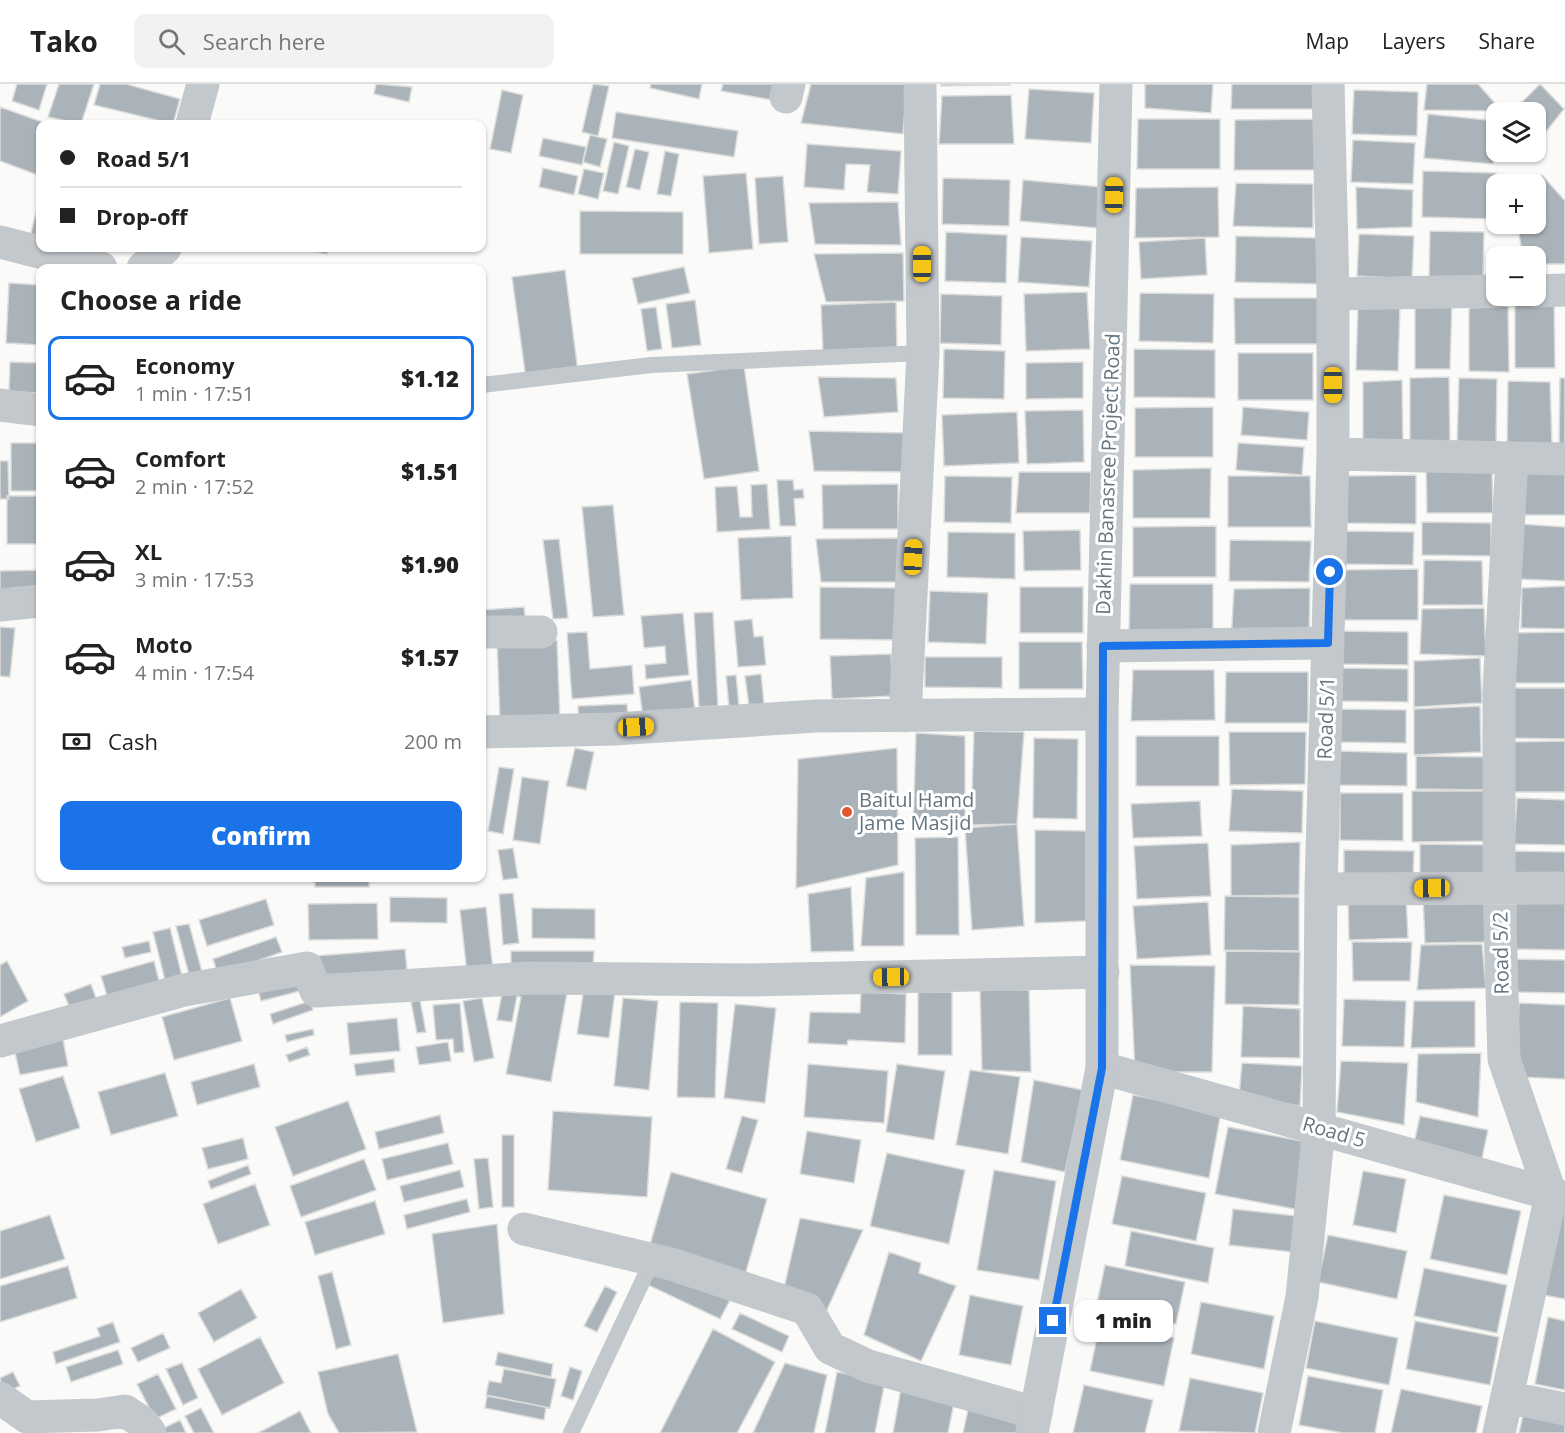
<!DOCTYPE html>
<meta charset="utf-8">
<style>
body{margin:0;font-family:"Open Sans",sans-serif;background:#f2f2f2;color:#222;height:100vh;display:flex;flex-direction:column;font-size:22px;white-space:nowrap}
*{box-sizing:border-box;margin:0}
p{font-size:20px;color:#767676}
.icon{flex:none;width:33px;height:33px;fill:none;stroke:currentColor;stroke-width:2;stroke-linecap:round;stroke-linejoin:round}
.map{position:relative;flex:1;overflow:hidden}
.side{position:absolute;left:36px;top:180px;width:450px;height:618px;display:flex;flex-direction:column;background:#fff;border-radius:12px;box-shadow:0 2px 4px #0004}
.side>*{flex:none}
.banner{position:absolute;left:36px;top:36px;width:450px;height:132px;border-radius:12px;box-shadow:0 2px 4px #0004;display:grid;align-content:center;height:132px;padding:0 24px;background:#fff}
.buttons{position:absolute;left:1486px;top:18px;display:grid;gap:12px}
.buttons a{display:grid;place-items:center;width:60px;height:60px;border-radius:12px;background:#fff;box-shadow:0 2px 4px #0004;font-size:30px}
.end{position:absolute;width:27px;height:27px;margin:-14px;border:8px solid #1a73e8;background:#fff;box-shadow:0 0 0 3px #fff}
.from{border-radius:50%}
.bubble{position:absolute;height:42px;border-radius:12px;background:#fff;box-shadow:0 2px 4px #0004;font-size:20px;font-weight:800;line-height:42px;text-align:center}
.car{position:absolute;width:18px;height:36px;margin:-18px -9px;border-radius:8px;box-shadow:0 0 4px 2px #0007;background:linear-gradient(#f5c518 24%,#345 0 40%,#f5c518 0 76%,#345 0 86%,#f5c518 0)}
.banner b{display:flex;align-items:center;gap:21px;height:57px;font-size:22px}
.banner b+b{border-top:2px solid #e0e0e0}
.banner i{width:15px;height:15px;background:#222}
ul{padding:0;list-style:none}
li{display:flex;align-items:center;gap:18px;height:84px;margin:0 12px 9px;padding:0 12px;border:3px solid transparent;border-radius:12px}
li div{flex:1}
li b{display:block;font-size:22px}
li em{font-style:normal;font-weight:800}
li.on{border-color:#1a73e8}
li>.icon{width:54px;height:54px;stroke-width:1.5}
h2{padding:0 24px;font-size:27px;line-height:72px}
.pay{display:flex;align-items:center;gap:15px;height:66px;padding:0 24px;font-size:22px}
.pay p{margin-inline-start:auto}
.primary-button{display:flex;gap:12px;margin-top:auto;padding:12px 24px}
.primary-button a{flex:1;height:69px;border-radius:12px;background:#1a73e8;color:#fff;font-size:24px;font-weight:800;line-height:69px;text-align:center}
header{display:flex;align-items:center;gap:36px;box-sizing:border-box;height:84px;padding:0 30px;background:#fff;border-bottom:2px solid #e0e0e0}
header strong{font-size:28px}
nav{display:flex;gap:33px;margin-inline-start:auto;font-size:21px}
.search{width:420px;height:54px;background:#f2f2f2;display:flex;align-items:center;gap:15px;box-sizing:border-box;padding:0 21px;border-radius:12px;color:#767676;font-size:22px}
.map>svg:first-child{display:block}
.building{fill:#aab3b9;stroke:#dcdcda;stroke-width:1.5}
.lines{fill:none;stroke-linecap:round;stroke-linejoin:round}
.service{stroke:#c3c8cc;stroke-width:16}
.minor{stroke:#c3c8cc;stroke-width:33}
.tertiary{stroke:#c3c8cc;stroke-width:33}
.route{stroke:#1a73e8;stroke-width:8}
.poi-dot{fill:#e4572e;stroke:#fff;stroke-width:2}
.labels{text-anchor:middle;stroke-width:6;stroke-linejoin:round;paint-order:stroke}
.street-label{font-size:20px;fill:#657683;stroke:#fff}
.poi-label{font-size:20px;fill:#657683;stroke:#fff;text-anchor:start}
</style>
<header>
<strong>Tako</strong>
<div class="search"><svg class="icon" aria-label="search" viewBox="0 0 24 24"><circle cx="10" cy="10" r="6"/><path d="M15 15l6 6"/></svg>Search here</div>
<nav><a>Map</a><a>Layers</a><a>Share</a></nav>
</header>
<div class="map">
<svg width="1565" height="1349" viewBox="0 0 1565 1349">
<rect width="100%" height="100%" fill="#fafaf8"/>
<path class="building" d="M17 0H47L39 26 12 17Z
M59 0H94L81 40 48 33Z
M100 0H126L180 15 173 40 94 21Z
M376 0 412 3 409 18 374 10Z
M593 0 609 2 598 52 582 48Z
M651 0H702L699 15 650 4Z
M723 0H775L772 16 721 7Z
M811 0H907L903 50 801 39Z
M941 0H1010V1L941 2Z
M1145 0H1213L1211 29 1145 24Z
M1232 0H1314V25H1231Z
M1427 0H1478L1502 27 1424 26Z
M1540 0 1564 25 1537 59 1536 28H1512Z
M1029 5 1094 9 1091 59 1025 55Z
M502 6 523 11 511 69 490 65Z
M1354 6 1418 8 1417 52 1352 50Z
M1011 11 1014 60H939L942 12Z
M0 23 48 40H40V92L0 77Z
M616 28 738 47 734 73 612 54Z
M1428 30 1497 37 1493 80 1424 74Z
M1138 35H1220V85H1137Z
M1317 35V86H1234L1235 36Z
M590 51 607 55 600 83 583 78Z
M543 54 586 63 582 81 539 72Z
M1353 56 1415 59 1413 100 1351 98Z
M614 58 629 62 618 110 603 107Z
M807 60 901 67 898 110 867 108 870 81 846 80 844 106 804 103Z
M635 65 649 68 640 106 626 103Z
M665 67 679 70 671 112 657 110Z
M543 84 578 92 574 111 539 103Z
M584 85 604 89 598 115 578 110Z
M1423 87 1496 89 1495 135 1422 133Z
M746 89 753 165 709 169 703 92Z
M1542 91 1565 117V180H1536V172H1523L1517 140H1536V100Z
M783 92 788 158 759 160 755 94Z
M943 94 1010 96 1009 142 942 140Z
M1023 96 1102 103 1098 144 1020 137Z
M1236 99 1313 100V144L1233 142Z
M1218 103 1219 153 1135 154 1136 104Z
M1356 103 1413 106 1412 143 1357 145Z
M898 118 901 161 815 160 809 119Z
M580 127 683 128V170H580Z
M36 129 40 130V163L28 160Z
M1430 147 1484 148 1483 195 1429 194Z
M946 148 1007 151 1006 199 945 197Z
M1359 150 1414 152 1412 195 1357 192Z
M1236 152 1318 154 1317 200 1235 198Z
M1021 153 1092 157 1089 203 1018 198Z
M1205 154 1207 191 1141 195 1139 158Z
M293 164H328L327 170Z
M903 169 904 217 826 218 814 170Z
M684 183 690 209 638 220 632 194Z
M565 186 578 288 526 295 512 193Z
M9 199 40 201V261L6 259Z
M1087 208 1090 265 1026 267 1024 210Z
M1140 209 1214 210 1213 259 1139 257Z
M941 210 1002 212 1001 261 940 259Z
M1234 214H1318V260H1235Z
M695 216 701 261 672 264 666 220Z
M1452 217 1450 285H1415V220Z
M896 218 897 267 823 269 821 221Z
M1554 218 1555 284H1515V220Z
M1358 222 1400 223 1398 287 1356 286Z
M1508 222 1509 288 1469 287V224Z
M656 223 662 265 647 267 641 225Z
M944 265 1005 267 1004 315 943 314Z
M1134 265 1215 266V314L1134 313Z
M1238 269H1313V316H1238Z
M10 278 40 279V309L9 308Z
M1083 278V314L1026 315V279Z
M744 282 759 387 704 395 687 290Z
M818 293 896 294 898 328 824 333Z
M1449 293 1450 359 1410 358V294Z
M1459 294 1497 295 1496 361 1457 360Z
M1560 294H1565V362H1559Z
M1402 296 1403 362 1363 361V298Z
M1508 297 1550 298 1552 361 1507 362Z
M1213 323V373H1135V324Z
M1243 323 1309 328 1307 356 1241 351Z
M1083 326 1084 378 1027 380 1025 327Z
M1017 328 1019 379 944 382 942 331Z
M809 347 906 349 912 388 814 387Z
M11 359H40V407H11Z
M1238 359 1304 363 1302 391 1236 386Z
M0 377H8L9 415H0Z
M1520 381H1565V431H1519Z
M1426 383 1492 385 1493 429H1427Z
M1211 384 1210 434H1133V386Z
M1019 388H1091L1090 429H1016Z
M1416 391V440L1347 439 1346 392Z
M945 392 1012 393 1011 439 944 438Z
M1228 392H1310L1311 443H1228Z
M777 396H793L794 406 803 405 804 414 794 415 796 442H780Z
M767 400 770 445 717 448 715 403 737 402 740 433H752L751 401Z
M898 400V445H823L822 401Z
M7 412H40V460H7Z
M613 421 624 531 593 533 582 423Z
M1422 438 1491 439V472L1422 471Z
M1521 440 1565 443V497L1521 495Z
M1216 442V493H1133V443Z
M1080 446 1081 486 1024 487 1023 447Z
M1345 447 1414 448 1413 481 1344 480Z
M948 448 1015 449V495L947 493Z
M791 452 793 514 741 516 738 454Z
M898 454 900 498H821L816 455Z
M559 455 568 534 553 535 543 456Z
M1230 456 1311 457 1309 498 1229 497Z
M1424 476 1482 477 1483 521H1423Z
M1418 485V536H1335L1336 486Z
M40 486V513H0V487Z
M1130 500H1213V551H1129Z
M1565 502V545L1521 544 1522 504Z
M820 503 898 504V556L820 555Z
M1020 503H1083V549H1020Z
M1310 504 1309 557 1231 558 1234 505Z
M930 507 988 509 986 560 928 558Z
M524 523 526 540 482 542V526Z
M1484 524 1486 572 1420 570 1422 525Z
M713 528 718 622 699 623 694 529Z
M683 529 689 591 646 595 645 581 666 579 665 562 644 564 641 532Z
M752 535 754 553 763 552 766 581 738 583 734 537Z
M0 543 15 544 10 593 0 592Z
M1339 547 1408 548V581L1339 580Z
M587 548 590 585 632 581 634 610 572 615 567 549Z
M1565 548V599H1505V549Z
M557 556 560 637 500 638 497 558Z
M1019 558H1082L1083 605H1019Z
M891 570 893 612 832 615 830 572Z
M925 573H1002V604L925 603Z
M1480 574 1482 619 1414 623V577Z
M1339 584 1408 585V618L1339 617Z
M1133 586H1214L1215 636 1131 637Z
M1226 588H1308V639H1225Z
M761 590 764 620 749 622 745 592Z
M736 591 739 622 729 623 726 592Z
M691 596 695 626 643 634 639 603Z
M1505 604H1565V655L1504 654Z
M627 620 628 638 579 640 578 622Z
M1480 622 1481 668 1414 671V625Z
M1336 625 1406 626V659L1336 658Z
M974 647 1024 648 1017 740 971 741Z
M1229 648H1306L1305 700 1230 701Z
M916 649 965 652V745L913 744Z
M1136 652H1219V702H1136Z
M1034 654 1078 655 1077 735 1033 734Z
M1565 657V708H1506V658Z
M575 664 594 668 586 706 566 702Z
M897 664 898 781 796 804 798 675Z
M1338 667 1407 669V702L1337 701Z
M1416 672 1485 673V706L1416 705Z
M499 683 514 685 503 750 488 747Z
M522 693 549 697 540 760 513 756Z
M1232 705 1303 707 1302 749 1229 747Z
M1412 707H1495L1496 757 1412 758Z
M1340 709H1403V757L1340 756Z
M1517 714 1565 716V761L1514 760Z
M1200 717 1202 752 1133 754 1131 720Z
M1017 740 1024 842 972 846 965 744Z
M1035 746 1086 747V837L1035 839Z
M958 753 959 851H916L915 754Z
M1300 758 1299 811 1231 812V761Z
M1208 759 1211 812 1137 815 1134 762Z
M1420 760 1489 761V794L1420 793Z
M513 764 518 794 503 796 498 766Z
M1344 766 1414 767 1413 800 1344 799Z
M1512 767 1565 768V801L1512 800Z
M904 788V862H861L866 794Z
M315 794H369V803H315Z
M851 803 854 867 811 868 808 810Z
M513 809 519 859 503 861 499 810Z
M1485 809V858L1425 859 1423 811Z
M1225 812 1299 813V867L1224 866Z
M1406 812 1408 854 1349 856 1348 816Z
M1516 812H1565V866L1515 865Z
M390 813 447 814V839L390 838Z
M266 815 274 841 207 862 199 836Z
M1208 818 1211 871 1137 875 1133 822Z
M377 819 378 855 309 856 308 820Z
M486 823 493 886 467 889 460 826Z
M532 824 595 825V855L532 854Z
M189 840 204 895 191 898 176 842Z
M170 844 183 896 166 900 153 848Z
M276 853 282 868 218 891 213 875Z
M149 857 151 868 125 874 122 863Z
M1352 858H1412L1410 897H1353Z
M1482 860 1486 904 1417 906 1421 861Z
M405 865 408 897 318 904 315 872Z
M511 867H594L593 887 511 886Z
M1226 867 1300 868 1299 921 1225 920Z
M1513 875 1565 876V909L1512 908Z
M7 877 28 917 0 933V881Z
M154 877 160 901 108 915 101 892Z
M1130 881 1215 882 1212 988H1135Z
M301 894 304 906 261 917 258 906Z
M504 898 567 909 551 998 506 990 521 913 517 912 512 938 497 936Z
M91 900 97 917 71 927 64 910Z
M584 904 615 908 609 954 577 950Z
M980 905 1029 906 1031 988 982 986Z
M861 908 906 910 905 959 848 956 847 961 808 959 810 928 860 929Z
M918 908H952V971H918Z
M230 914 242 957 174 976 162 933Z
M482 914 494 974 474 978 463 917Z
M623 914 658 917 649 1006 614 1002Z
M1344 915 1406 917 1404 963 1342 962Z
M420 916 426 948 417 949 411 918Z
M310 917 313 926 273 940 270 930Z
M1414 917H1475V963L1411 964Z
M680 918 718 919 715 1014 677 1013Z
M460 919 464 968 454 969 453 955 436 956 433 921Z
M1519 919 1565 921V995L1516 993Z
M735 920 776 924 765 1019 724 1014Z
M1243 922 1300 925V974L1241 973Z
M397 934 400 967 350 971 347 939Z
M313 945 314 951 287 958 285 951Z
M62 950 68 982 20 991 13 960Z
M448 958 451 977 419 981 416 963Z
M307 963 310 971 289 978 286 971Z
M1481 969 1478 1033 1416 1018 1418 970Z
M394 975 395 988 356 992 354 980Z
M1341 977 1408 979 1404 1041 1337 1028Z
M1242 979 1302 982 1300 1022 1239 1012Z
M254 980 260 1003 197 1021 191 998Z
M808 980 888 987 884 1039 804 1033Z
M897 980 945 987 934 1056 886 1048Z
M970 986 1020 993 1008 1070 956 1061Z
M165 989 178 1032 111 1051 98 1008Z
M63 992 80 1044 36 1058 19 1005Z
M1034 996 1083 1006 1065 1088 1021 1078Z
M1133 1011 1221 1028 1209 1094 1120 1076Z
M348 1017 366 1065 293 1092 275 1043Z
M553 1027 652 1033 647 1113 548 1106Z
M440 1031 444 1049 379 1065 375 1048Z
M742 1032 758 1036 742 1089 726 1085Z
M1420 1032 1488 1046 1481 1079 1413 1064Z
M1228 1043 1312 1059 1300 1126 1215 1110Z
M807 1047 861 1056 854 1099 800 1090Z
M502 1051H514V1123H502Z
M243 1054 248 1075 208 1085 202 1064Z
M448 1059 453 1080 387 1096 382 1075Z
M887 1069 965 1086 949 1160 870 1142Z
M488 1074 493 1123 479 1125 474 1075Z
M364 1075 376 1106 301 1133 290 1102Z
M248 1081 251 1090 211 1105 208 1097Z
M460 1086 464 1103 404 1118 400 1102Z
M994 1086 1056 1097 1039 1196 977 1186Z
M1363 1087 1406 1095 1396 1149 1353 1141Z
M671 1088 767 1115 745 1191 649 1164Z
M1122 1092 1206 1109 1196 1157 1112 1140Z
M255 1100 270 1141 218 1160 203 1120Z
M1444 1111 1521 1127 1507 1191 1430 1175Z
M467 1115 470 1128 407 1145 404 1131Z
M375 1117 385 1150 315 1171 305 1138Z
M1560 1124 1565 1125V1215L1543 1211Z
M1233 1125 1296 1132 1292 1168 1229 1161Z
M50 1131 65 1175 0 1195V1147Z
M800 1134 863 1146 821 1239 779 1226Z
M497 1140 504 1230 443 1239 432 1150Z
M1131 1147 1214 1164 1208 1199 1125 1182Z
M1328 1151 1407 1167 1397 1215 1318 1198Z
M889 1168 921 1179 919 1189 956 1202 921 1277 864 1251Z
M1105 1181 1185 1198 1176 1240 1096 1224Z
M68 1182 77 1214 0 1238V1202Z
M656 1182 730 1216 720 1235 648 1201Z
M1424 1184 1507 1201 1497 1249 1414 1232Z
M332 1188 351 1261 336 1265 318 1192Z
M605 1202 617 1208 597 1248 584 1242Z
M241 1205 257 1234 214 1258 198 1229Z
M970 1211 1023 1222 1011 1281 959 1271Z
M1201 1218 1274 1232 1264 1285 1191 1270Z
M740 1229 789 1252 782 1268 732 1245Z
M1548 1233 1565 1237V1306L1535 1300Z
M1315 1237 1398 1254 1389 1301 1306 1284Z
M1415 1237 1499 1253 1490 1301 1406 1285Z
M113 1238 120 1258 56 1280 53 1268 100 1252 97 1244Z
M1100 1239 1174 1254 1164 1302 1090 1287Z
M713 1245 775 1278 737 1349H660Z
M163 1249 170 1264 138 1278 131 1264Z
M260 1253 284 1299 222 1331 198 1285Z
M118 1266 123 1280 71 1298 66 1283Z
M498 1268 553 1280 551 1293 495 1281Z
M398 1270 417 1348 339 1349 328 1330 318 1288Z
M182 1279 198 1314 183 1321 166 1285Z
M785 1279 827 1291 814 1349H753Z
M570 1283 582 1287 573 1316 561 1312Z
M504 1285 556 1295 550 1324 486 1311 489 1297 501 1299Z
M13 1288 20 1302 4 1309 0 1294Z
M837 1288 885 1297 875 1349H825Z
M158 1290 176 1325 155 1335 137 1300Z
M1308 1292 1383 1306 1375 1349H1343L1299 1341Z
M1190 1294 1263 1309 1255 1349 1179 1347Z
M1084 1301 1153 1316 1145 1349H1073Z
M901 1304 955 1314 948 1349H893Z
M1401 1305 1482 1322 1476 1349H1391Z
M487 1312 546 1323 544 1336 485 1324Z
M969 1321 1020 1332 1016 1349H963Z
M201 1324 214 1349H194L185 1332Z
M300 1327 311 1349H258Z
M1523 1331 1565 1339V1349H1519Z
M180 1336 186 1349H159L158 1347Z"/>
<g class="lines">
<path class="service" d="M482 301 651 281 923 269
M571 1349 653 1175"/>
<path class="minor" d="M1328 0 1333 210
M786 13 789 0
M192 40 203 0
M0 158 101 184
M143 184 165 164
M1536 207 1565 206
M0 321 40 326
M1333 370 1565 375
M0 521 40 517
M482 548H541
M1103 562 1328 559
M905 632 923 269 920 0
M482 648 614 645 816 632 1102 630
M1321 805 1565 804
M0 957 184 906 307 884 316 907 529 894 750 896 1103 888
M1102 984 1565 1114
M524 1145 671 1180 807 1225 830 1264 868 1282 1036 1329
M1507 1313 1565 1325
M0 1314 27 1333 98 1331 125 1327 143 1339 150 1349
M1274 1349 1302 1213 1319 1043 1321 805 1333 370V210L1497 207
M1499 1349 1551 1111 1504 975 1499 803V606L1512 375"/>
<path class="tertiary" d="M1032 1349 1102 984V630L1116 0"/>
</g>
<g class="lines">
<path class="route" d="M1053 1237 1102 984 1103 562 1328 559 1330 488"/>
</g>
<circle class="poi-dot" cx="847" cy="728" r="6"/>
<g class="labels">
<g class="street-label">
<text transform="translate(1108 390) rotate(-88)" y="7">Dakhin Banasree Project Road</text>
<text transform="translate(1326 634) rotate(-88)" y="7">Road 5/1</text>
<text transform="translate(1501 869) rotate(-91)" y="7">Road 5/2</text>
<text transform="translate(1334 1048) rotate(16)" y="7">Road 5</text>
</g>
<g class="poi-label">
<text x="859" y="723">Baitul Hamd<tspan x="859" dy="23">Jame Masjid</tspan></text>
</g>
</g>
</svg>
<div class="buttons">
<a><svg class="icon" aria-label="layers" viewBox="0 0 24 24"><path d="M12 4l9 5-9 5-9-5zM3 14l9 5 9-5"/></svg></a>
<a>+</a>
<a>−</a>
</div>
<i class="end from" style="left:1330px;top:488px"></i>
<i class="end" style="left:1053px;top:1237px"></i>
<div class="bubble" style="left:1074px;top:1216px;width:99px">1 min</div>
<i class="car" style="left:1114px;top:111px;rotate:1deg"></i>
<i class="car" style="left:922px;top:180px;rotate:0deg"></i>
<i class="car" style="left:1333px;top:301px;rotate:180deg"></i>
<i class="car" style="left:913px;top:473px;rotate:3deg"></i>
<i class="car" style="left:636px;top:643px;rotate:87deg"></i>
<i class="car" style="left:1432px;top:804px;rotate:269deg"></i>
<i class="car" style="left:891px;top:893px;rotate:269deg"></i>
<div class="banner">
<b><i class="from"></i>Road 5/1</b>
<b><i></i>Drop-off</b>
</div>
<section class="side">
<h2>Choose a ride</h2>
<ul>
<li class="on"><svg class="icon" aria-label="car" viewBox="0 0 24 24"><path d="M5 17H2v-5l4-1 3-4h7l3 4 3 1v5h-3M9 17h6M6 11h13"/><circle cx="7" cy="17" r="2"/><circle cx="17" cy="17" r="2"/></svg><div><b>Economy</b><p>1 min · 17:51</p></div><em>$1.12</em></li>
<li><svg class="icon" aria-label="car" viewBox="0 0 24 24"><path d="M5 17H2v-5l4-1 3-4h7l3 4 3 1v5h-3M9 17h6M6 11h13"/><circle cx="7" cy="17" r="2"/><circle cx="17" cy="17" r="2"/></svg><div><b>Comfort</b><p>2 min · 17:52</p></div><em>$1.51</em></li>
<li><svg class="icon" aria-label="car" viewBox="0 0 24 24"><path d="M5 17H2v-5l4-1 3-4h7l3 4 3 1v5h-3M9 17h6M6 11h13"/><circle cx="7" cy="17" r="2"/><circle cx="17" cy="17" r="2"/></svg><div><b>XL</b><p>3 min · 17:53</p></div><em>$1.90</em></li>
<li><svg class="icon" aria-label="car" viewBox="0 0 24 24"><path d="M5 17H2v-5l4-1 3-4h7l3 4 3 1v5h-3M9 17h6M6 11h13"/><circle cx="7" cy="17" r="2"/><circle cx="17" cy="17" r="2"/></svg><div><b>Moto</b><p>4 min · 17:54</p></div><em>$1.57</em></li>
</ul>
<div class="pay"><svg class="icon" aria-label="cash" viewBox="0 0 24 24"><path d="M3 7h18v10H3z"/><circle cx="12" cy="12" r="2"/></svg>Cash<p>200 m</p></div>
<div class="primary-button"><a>Confirm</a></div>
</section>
</div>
